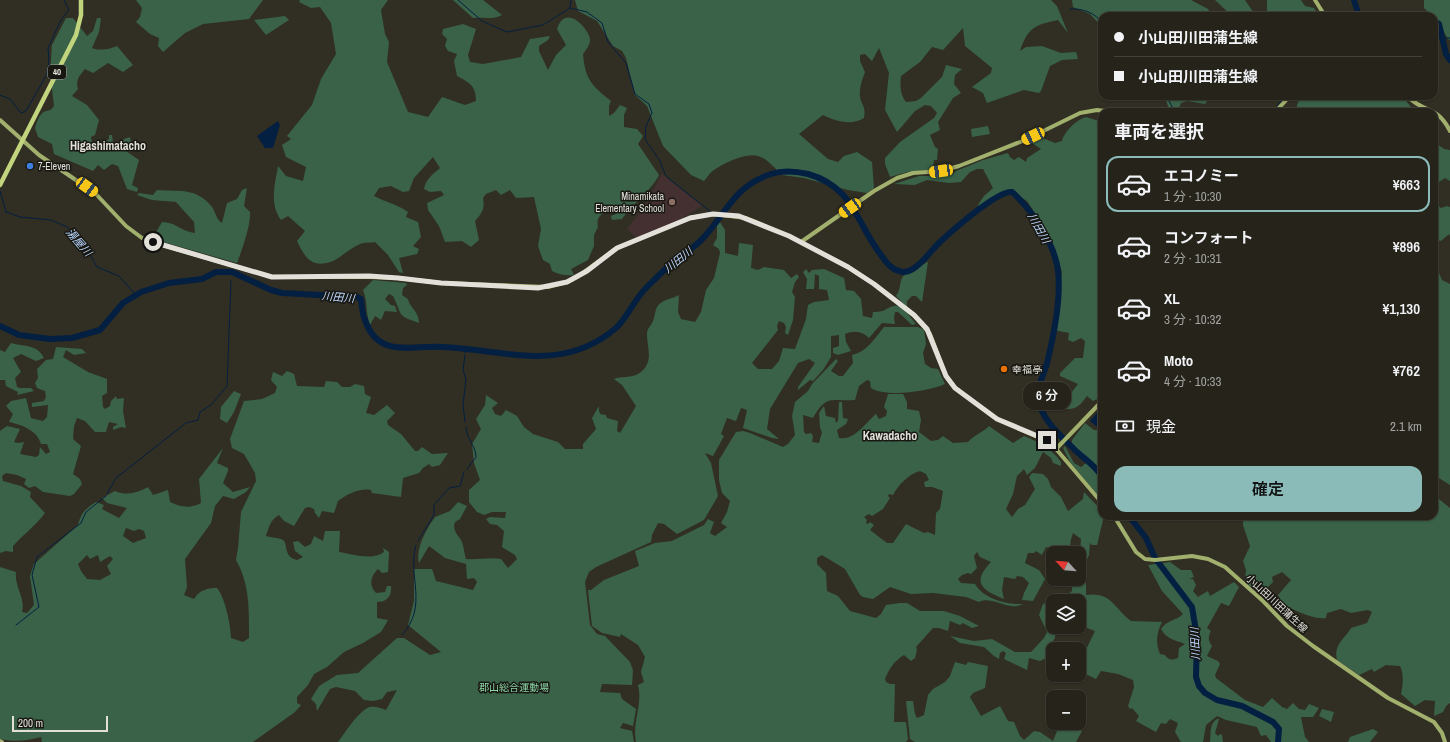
<!DOCTYPE html>
<html lang="ja">
<meta charset="utf-8">
<style>
body{margin:0;font-family:"Archivo Narrow","Noto Sans JP",sans-serif;background:#312f27;color:#f1f3f6;height:100vh;display:flex;flex-direction:column;font-size:15px;white-space:nowrap}
*{box-sizing:border-box;margin:0}
p{font-size:13px;color:#a3a4a2}
.icon{flex:none;width:22px;height:22px;fill:none;stroke:currentColor;stroke-width:2;stroke-linecap:round;stroke-linejoin:round}
.map{position:relative;flex:1;overflow:hidden}
.side{position:absolute;left:1098px;top:108px;width:340px;height:412px;display:flex;flex-direction:column;background:#25231a;border-radius:12px;box-shadow:0 1px 3px #0004,0 0 0 1px #424039}
.side>*{flex:none}
.top-card{position:absolute;left:1098px;top:12px;width:340px;height:88px;border-radius:12px;box-shadow:0 1px 3px #0004,0 0 0 1px #424039;display:grid;align-content:center;height:88px;padding:0 16px;background:#25231a}
.needle{width:26px;rotate:296deg}
.controls{position:absolute;left:1046px;top:546px;display:grid;gap:8px}
.controls a{display:grid;place-items:center;width:40px;height:40px;border-radius:8px;background:#25231a;box-shadow:0 1px 3px #0004,0 0 0 1px #424039;font-size:20px}
.scale{position:absolute;left:12px;bottom:10px;width:96px;box-sizing:border-box;padding-left:4px;border:2px solid #e2e0d9;border-top:0;font-size:11px;line-height:14px;white-space:nowrap;color:#e2e0d9;-webkit-text-stroke:3px #181712;paint-order:stroke}
.end{position:absolute;width:18px;height:18px;margin:-9px;border:5px solid #e2e0d9;background:#111;box-shadow:0 0 0 2px #111}
.from{border-radius:50%}
.bubble{position:absolute;height:28px;border-radius:12px;background:#25231a;box-shadow:0 1px 3px #0004,0 0 0 1px #424039;font-size:13px;font-weight:600;line-height:28px;text-align:center}
.car{position:absolute;width:12px;height:24px;margin:-12px -6px;border-radius:5px;box-shadow:0 0 3px 1px #0007;background:linear-gradient(#f5c518 24%,#345 0 40%,#f5c518 0 76%,#345 0 86%,#f5c518 0)}
.top-card b{display:flex;align-items:center;gap:14px;height:38px;font-size:15px}
.top-card b+b{border-top:1px solid #424039}
.top-card i{width:10px;height:10px;background:#f1f3f6}
ul{padding:0;list-style:none}
li{display:flex;align-items:center;gap:12px;height:56px;margin:0 8px 6px;padding:0 8px;border:2px solid transparent;border-radius:12px}
li div{flex:1}
li b{display:block;font-size:15px}
li em{font-style:normal;font-weight:600}
li.current{border-color:#8bbbb9}
li>.icon{width:36px;height:36px;stroke-width:1.5}
h2{padding:0 16px;font-size:18px;line-height:48px}
.pay{display:flex;align-items:center;gap:10px;height:44px;padding:0 16px;font-size:15px}
.pay p{margin-inline-start:auto}
.button{display:flex;gap:8px;margin-top:auto;padding:8px 16px}
.button a{flex:1;height:46px;border-radius:12px;background:#8bbbb9;color:#111;font-size:16px;font-weight:600;line-height:46px;text-align:center}
.map>svg:first-child{display:block}
.education{fill:#443030}
.green{fill:#396248;fill-rule:evenodd}
.water{fill:#031f41}
.lines{fill:none;stroke-linecap:round;stroke-linejoin:round}
.stream{stroke:#031f41;stroke-width:1}
.river{stroke:#031f41;stroke-width:6}
.secondary{stroke:#a2b06d;stroke-width:4}
.primary{stroke:#c2d47d;stroke-width:4.5}
.route{stroke:#e2e0d9;stroke-width:5}
.shop-dot{fill:#3f7fe0;stroke:#181712;stroke-width:1.5}
.education-dot{fill:#8d6e63;stroke:#181712;stroke-width:1.5}
.food-dot{fill:#e8710a;stroke:#181712;stroke-width:1.5}
.labels{text-anchor:middle;stroke-width:3;stroke-linejoin:round;paint-order:stroke}
.shield{fill:#181712;stroke:#a5a49d;stroke-width:1}
.shield-label{font-size:9px;font-weight:bold;fill:#e2e0d9}
.poi-label{font-size:10px;fill:#e2e0d9;stroke:#181712;text-anchor:start}
.street-label{font-size:10px;fill:#e2e0d9;stroke:#181712}
.park-label{font-size:10px;fill:#8bd7a6;stroke:#181712}
.water-label{font-size:11px;font-style:italic;fill:#b7d4fa;stroke:#181712}
.quarter-label{font-size:12px;font-weight:bold;fill:#e2e0d9;stroke:#181712}
</style>
<div class="map">
<svg width="1450" height="742" viewBox="0 0 1450 742">
<rect width="100%" height="100%" fill="#312f23"/>
<path class="education" d="M662 174 702 206 679 220 638 237 633 235 627 229 642 210Z"/>
<path class="green" d="M136 0H263L249 19 203 24 185 33 163 52 158 46 159 38 150 34 136 22 140 17 142 8Z
M300 0H388L381 10 385 34 389 42 387 62 408 112 428 117 442 97 465 105 476 101C476 86 470 83 457 76L454 61 457 54 448 51 445 46 447 39 442 34 443 29 463 24 476 29 468 55 470 62 483 64 521 57 530 39 550 36 548 40 539 46V51L548 70 556 55 566 45 557 29C566 1 591 32 590 40 590 45 586 50 583 54 585 79 592 86 611 101L609 106V116L614 113 620 105 627 108 624 115V127L637 129 643 136 638 144 659 175C653 188 632 205 622 219L612 220 611 216 620 212 619 209C607 210 595 214 598 227L594 235V246L588 260 571 269 574 275C566 276 560 275 552 271L550 264 543 260 538 246 541 229 534 197 516 198 510 190 501 195 496 190 486 194 483 198C485 209 482 213 475 221L479 240 471 247 462 241 445 242 439 226 428 210 427 203 444 195 441 191 430 192 424 189C426 179 432 175 440 168L433 157 414 178 409 191 403 192 391 186 379 188 374 196C385 202 397 204 408 212L406 217 418 222 421 237 413 246 419 249 417 254 399 258 403 273 399 272 388 255 375 242C370 243 364 242 360 244 350 248 340 258 333 261 312 269 305 258 297 241L305 231 288 216 281 220C269 204 275 184 278 166L286 176 303 181 306 167 286 157 282 145 291 139 287 136 312 105 321 79 336 54 331 23 320 7 311 8 299 2Z
M453 0H483L502 15C493 20 483 17 473 18Z
M575 0H1051L1057 6 1068 33 1058 20C1035 25 1028 27 1020 51L1026 47 1042 46 1061 53 1076 52 1078 59 1062 60 1050 66 1041 91 1039 93 1024 90 987 103 983 93 972 87 991 73 992 68 965 46 963 28 943 50 932 47 920 62 901 76C900 86 900 94 906 102L916 101 921 98 942 77 946 65 962 69 955 75 954 84 961 93 953 98 938 122 940 130 930 135 935 147 938 149 937 160H934L933 167 938 169 907 172 890 177 885 164V158L900 142 934 118 937 113 931 106 925 105 915 111 897 132 885 110 889 73 879 48 872 61 865 54 860 55V61L865 72C862 80 859 88 860 97 862 107 866 105 864 118 851 126 835 121 823 115L799 134 828 159 838 162 844 156 857 152 872 162 874 188 867 193 848 190 804 178 782 175C774 168 768 159 758 156 746 152 724 163 714 170 710 172 707 178 704 181L691 175 663 146 647 106 635 95 626 58 622 51 613 46 597 21 578 11Z
M1072 0H1191L1208 9 1212 16H1102V27L1090 14 1073 7Z
M1215 0H1245L1256 16H1232Z
M1267 0H1301L1305 6 1314 8 1319 16H1265L1267 14Z
M1424 0H1450V40L1448 39 1436 19 1424 8Z
M285 16 289 20 266 35 254 20Z
M66 18H73L87 36 93 31 97 18H101L99 32 92 48C99 51 111 49 117 46L133 65 123 72 108 63 93 73 85 69C80 75 75 80 78 89L72 96 87 105 99 120 95 135 91 137 92 143 106 141 109 139V135H112L113 142 121 144 124 139 130 137 131 143 126 151 139 160 132 185 138 188 137 192 127 189 118 166 112 164 104 170 98 165 93 171 54 154 52 144 38 137 35 128C37 122 39 113 46 111 51 110 51 110 54 106L50 73 52 45Z
M1164 96H1211L1205 104 1187 101 1181 103 1179 108 1170 111Z
M1301 96H1402L1411 107 1421 112H1297V105Z
M1086 117 1102 122V389L1100 398 1093 401 1087 396C1081 404 1077 410 1066 409L1064 402 1078 384 1060 376V373L1075 358H1083L1085 341 1081 338 1073 342 1068 340 1069 333 1054 330 1062 272 1055 249 1042 235 1035 213 1027 201 1015 194 1005 192 999 193 980 212 978 205 984 196 993 188 983 169H977L970 172 961 182 949 183 927 180 915 185 894 184 919 176H950L956 171 983 160 1008 153 1010 157 1014 160 1019 157 1026 162 1027 158 1041 149 1032 143C1046 136 1043 139 1055 143L1062 141C1064 132 1076 120 1086 117Z
M988 126 990 134 972 137 971 129Z
M1434 142 1444 149 1450 150V181L1445 178 1439 182 1434 194Z
M247 188 244 206 250 212C251 225 242 250 237 263L160 241 155 234 162 222C178 223 180 231 195 233L194 222 176 202 152 200 137 195 139 193 153 195 157 190C180 192 196 187 212 207 216 213 216 219 222 223L227 203 237 199 242 190Z
M1434 202 1441 208 1447 206 1450 207V236L1449 234 1441 241 1434 239Z
M720 222 725 230V253L738 256 739 243 753 245 751 268 758 270 764 267 784 270 791 278 797 274 799 277 795 282 792 292 795 297 793 320 788 335 785 333 786 327 784 323 779 321 777 326 778 330 752 363 758 369H772L779 361 783 348 795 349 806 319 808 305 814 302 829 300 827 290 819 289V276L815 274 814 289H806L807 279 803 272 806 269 809 273 812 270 824 269 844 278 846 290 854 291 861 299 863 316 872 318 873 312C887 312 885 308 894 306 903 304 911 319 916 324L912 325 898 312H895L894 318 895 324 882 323 869 338C862 331 855 330 845 334L846 342 851 351 838 355 833 353V348L839 346V335L831 336V357L823 370 813 381 810 380 798 390V387L815 363 809 359 798 363 770 409 767 429 779 439 772 438 743 428 747 410 741 408 736 421 727 418 721 434 724 436 713 456 705 453 711 463 718 496 704 520 677 534 664 524 658 523 652 535 651 542 596 567 589 572 585 582 590 625 597 634 605 636 630 662 633 670 632 685 602 684 600 692 620 693 622 699 636 709 633 726 623 723 620 728 632 731 634 742H338C345 733 359 710 370 707 376 706 380 708 386 710L397 690 387 692 382 699 373 701 364 700 355 691 336 687 330 689 317 711 316 704 311 699 319 686 337 675 358 673 397 638H404L430 655 441 652 408 625 414 601V569H432L436 581 473 590 477 582 474 578 467 579 466 564 445 558 429 546 419 563C415 549 427 528 435 517L450 511 458 502 467 506 460 519 455 522C452 529 457 534 461 540 464 545 464 553 466 559 478 560 489 557 501 559L508 568 517 559 515 555 502 547 504 531 497 525 490 524 486 519 490 517 505 518 506 512H492L484 515 477 512 469 502V490L480 480 474 463 472 444 481 429 476 419 485 405 486 395 498 403 492 408 495 414 501 416 506 410 517 416 524 427 533 434 558 442 565 449H583V444L596 429 592 418 599 406V411L600 414 606 415 607 418 618 421 617 431 620 433 636 406 622 385 614 379C622 376 631 378 638 374 655 363 647 349 647 334 647 328 651 326 653 321 656 314 654 307 662 302 667 299 674 298 679 295L678 312 681 319 695 322 701 312 706 290 714 278 720 253 719 249 713 245 717 238V224Z
M1434 261 1442 280 1450 284V485L1434 475Z
M928 262 922 302 916 296H912L907 301V307L896 296C901 289 899 285 902 278 905 273 922 265 928 262Z
M373 280 406 283 407 285 403 288 402 295 408 299C409 307 419 311 419 323 396 315 403 316 393 296L389 294 385 299 391 305 395 306 397 312 385 311 381 320 375 316 370 325C365 311 368 302 363 290Z
M884 327H918L924 330 926 344 923 353 925 364 931 368 938 369 945 384C930 391 886 398 871 388L870 381 867 380 859 386 855 400C832 402 827 393 813 418L803 415 804 432 806 434 811 433 813 436 812 442 819 443 822 432 820 428 819 413 824 406 826 416 835 418 836 423 838 421 839 402H842L843 418 848 419 846 424 837 430 839 438C855 441 866 422 876 414L879 419 886 416 887 411 884 407 888 394H903L907 402V409L919 411 921 420 919 432 931 441 938 440 943 436 953 443 968 442C974 435 982 433 989 426L1013 443 1024 436C1039 442 1051 448 1061 462V466L1053 463 1051 458 1043 452 1035 468 1027 475 1024 469 1017 476 1013 494 1006 509 1012 517 1018 509 1025 505 1035 489 1029 477 1032 473 1043 474 1048 479 1051 487 1061 497 1068 511 1083 499 1084 492 1102 511V516H1104L1097 545H1092L1090 543 1089 555 1084 566H1079L1081 539 1073 533 1071 539 1069 553H1064L1061 549 1057 551 1046 547 1042 555 1036 551 1034 553H1028L1025 563 1039 570 1045 579 1033 601 1022 600 1024 593 1029 583 1023 577 1017 576 1015 579 1004 577 1002 590 1004 599C982 590 971 583 991 562L980 557 977 552 974 556 977 568 971 574 968 573 962 575 958 579 961 583 975 584C984 599 1007 605 1024 604 1020 605 1016 607 1011 606 1001 605 988 597 979 602L966 597 933 593 911 594 890 587 873 599 863 597 860 595 845 569 822 555 817 558V564L826 573 827 591 838 596 850 611 876 618 881 614 886 605 900 603H907L920 611H944L960 616 979 626 972 628 963 623 960 625 950 621 948 631 939 628H933L916 647 917 650 915 658 911 661 904 655C894 661 889 669 885 679L886 682 890 684H895L894 722H906L908 739 906 742H636C632 721 643 706 638 685L644 682 641 672 645 657 638 645 621 634 620 637 602 633 592 626 588 590H591L604 580 639 566 635 551 655 543 672 541 704 525 708 519 714 522 710 533 715 536 727 527 721 523 727 512 730 501 722 493 719 480V460L736 432 743 431 750 433 783 447 788 444 795 435 792 416 795 402 808 391 812 384 836 359 838 361 831 371 839 376H843L853 363 852 355C868 351 874 339 884 327ZM920 471 926 474 929 480 924 482 925 487H932L943 491 940 509 936 513 935 535 928 532 924 533 906 524 893 543H887L870 530 874 525 870 522 868 524 866 523 867 520 864 517 869 514 872 516 883 509 890 498 888 496 889 494 893 495C898 485 909 474 920 471Z
M11 343C25 347 37 344 44 358L36 361 21 354 13 358 21 372 15 378 17 387 20 388H31L34 391 17 395 18 392 6 386 5 380H0V350L5 352Z
M56 347 82 349 86 353 74 355 66 350 63 357 88 372 107 379V393L102 396 103 407 105 409 110 406 111 401 116 396 117 399 124 398 123 411 126 428 121 427 113 430V427L118 424 109 422 106 432H95L85 421 77 418 74 426 73 439 81 446 73 474 80 479 82 484 74 494 70 496 43 492 35 486 29 488 24 484 26 479 17 475 6 473 2 476 3 481 21 486 31 492 30 497 45 513C35 526 24 534 13 546V552L6 551 0 553V431L7 426 20 429 14 442 18 443 24 442 20 454 36 457 39 455 40 447 46 454 50 452 47 444H41C37 430 22 425 9 422L13 414 6 406 11 401 26 398 31 418 43 421 47 417 48 405 32 407V403L44 401 46 397 45 391 37 388 35 383 38 378 37 369 46 360 53 359Z
M287 371 294 374 297 386 324 387 326 381 337 382 342 387H350L355 384 364 386 365 394 371 397 366 413 374 415 387 405 395 413 387 421 388 425 401 434 415 451H418L422 447 432 454 448 453 440 465 432 467 429 464 423 468 419 473 403 478 401 497 372 493 371 490C359 488 348 494 338 501L334 513 322 511 319 518 315 513 314 509 309 507 305 508 294 526 284 521 279 515C270 520 269 527 266 536 271 538 278 537 283 540 288 543 283 557 297 560L303 557 295 551 293 542 298 541 305 547 311 544 314 536 323 541 325 531H340L339 552C352 554 373 561 384 552L383 548 389 552 388 572 382 573 378 569C371 576 368 585 376 593L385 592 387 586H391C392 596 387 602 377 602V618L388 620 381 632 363 643 344 652 327 667 314 674 308 685 297 697V703L301 705 295 712 253 742H42L41 737C27 741 14 742 0 739V567L16 572C14 586 26 599 22 612L27 613 34 605 30 576 34 564 78 525C81 513 86 508 96 502L104 505 102 509 119 518 127 508 107 503 102 498 115 491C127 496 137 493 148 487L153 495 168 490 170 502C181 507 190 509 201 503L199 479 223 448 217 463 228 468V471L223 483 233 492 250 487 246 492 234 499 223 496 215 506 211 523 185 559 187 587 184 595 194 599C199 590 208 588 217 588 225 597 231 626 231 638L243 642 249 638C249 611 250 584 236 560L238 548 241 512 256 481 255 473 244 454 232 448 230 439 244 401 262 399 275 393 277 387 271 380 273 372 282 376ZM126 528 134 531 139 529 144 531 146 538 133 543 123 536ZM87 555 90 559 98 555 100 562 110 556 113 559 107 566 111 574 100 580 87 579 81 571 78 564Z
M234 391 241 394 234 412 227 423 220 419 221 407Z
M1085 423 1094 430H1102V500L1070 462 1063 448 1065 446 1074 463 1081 467 1090 460 1078 457 1072 449V440Z
M1434 495 1450 508V703L1446 706 1443 712 1434 716 1435 701 1425 700 1415 706 1401 694C1403 685 1404 674 1400 666L1386 665 1374 672 1372 669 1359 675 1337 660C1333 644 1345 639 1351 628L1367 623 1372 612 1368 610 1351 613 1341 609 1327 613 1326 618C1310 620 1295 608 1280 605V599L1278 595 1291 580 1282 572 1272 577 1273 582 1262 593 1252 588 1245 581 1246 570 1243 561 1250 546 1243 525V516H1434Z
M1170 562 1181 570H1191L1194 577 1189 579H1193L1196 585 1193 591 1198 597 1208 591 1210 596 1234 582 1239 587 1229 606 1221 603 1207 628 1211 631C1208 636 1208 641 1212 646L1207 656 1218 661 1220 664 1215 675 1216 678 1245 700 1263 707 1272 698 1282 707 1287 709 1293 703 1299 709 1305 710 1309 704 1319 708 1313 717H1301L1305 737 1309 742H1271L1266 735 1261 736 1257 727 1226 720 1217 716 1206 725 1203 742H1181L1175 732 1178 723 1170 719 1166 724 1161 723 1156 732 1136 721 1139 716 1132 708 1130 709 1128 706 1134 687 1133 680 1118 674 1101 671 1096 679 1079 671V664L1095 631 1087 628 1079 620V601H1053L1063 595H1067L1072 591V582L1086 583V595C1111 591 1114 608 1131 621L1162 622C1157 632 1155 642 1160 654L1165 655C1169 661 1173 660 1178 658L1179 648 1185 644C1175 640 1166 639 1161 629 1168 619 1176 621 1183 614L1162 591 1148 565Z
M1053 601V627H1055V638L1049 647 1048 657 1040 661 1029 658 1027 670 1004 659 1006 653 1003 651 1000 653 999 659 994 656 984 647 960 643 950 636 974 641 992 639 1015 652H1031L1044 638 1047 632 1039 615 1043 604Z
M955 662 966 665 968 662 988 666 985 688 973 693 970 697 981 716 1000 706 1008 721 1014 722 1020 736 1024 740 1034 731 1040 732 1053 741 1057 731 1046 726 1048 720 1053 719V723H1070L1082 731 1076 742H915L910 739 906 701H913L915 714 917 718 924 715 928 695 933 689 945 682 950 676Z
M1322 709 1334 712 1331 722 1319 716Z
M1217 719H1219L1215 733 1218 736 1220 734 1222 735 1223 742H1210C1211 734 1209 724 1217 719Z
M1373 729 1378 732 1370 742H1348L1350 737Z"/>
<path class="water" d="M278 121 280 125 273 148H265L257 136Z
M1102 407V427H1097L1090 421Z"/>
<g class="lines">
<path class="stream" d="M458 0 482 21 507 32 543 25 570 8
M571 0 570 8 587 12 602 23 608 42 626 63 635 94 649 104 652 113 646 126 645 139 660 161 665 174 668 178 711 212
M1070 9C1082 8 1096 13 1102 23
M1444 41 1446 38H1450
M0 95 10 99 21 113 26 111 47 74 49 62 48 48 61 20 69 10 64 0
M1166 96 1173 108 1206 109 1209 112
M1277 106 1286 96
M0 191 6 212 20 217 51 220 67 227 87 249 97 267 119 276 136 295
M465 353 466 349
M465 355 463 370 466 379 463 405 465 422
M466 427C466 438 476 446 476 457L467 469
M107 494 116 478 186 423 198 420 200 412 211 405 227 386 231 281
M418 541 434 515V505L449 488 460 486 464 472
M16 625 39 607 32 575 37 557 81 523 86 512 106 496
M402 635C429 605 407 577 416 545"/>
<path class="river" d="M1354 0 1359 16
M1434 24 1436 22 1439 24 1446 54 1450 60
M0 326 19 335 50 339 72 338 100 330 123 303 141 292 169 283 202 279 216 272H232L271 290 282 293 357 297 361 299C362 306 362 314 365 320 378 359 412 345 443 347 506 350 562 374 616 328 627 318 634 300 646 288 655 279 664 270 673 262 684 253 696 247 705 236 728 210 735 186 771 174 783 170 795 171 808 174 854 187 856 223 881 255 886 262 891 269 899 271 903 273 907 272 911 270 923 264 931 250 941 241 953 230 998 190 1012 192 1032 210 1055 244 1058 271 1061 296 1054 334 1048 359 1046 372 1036 385 1038 399 1042 421 1062 437 1077 452 1086 460 1096 466 1102 477
M1129 516 1146 538 1155 558 1192 607 1197 637 1196 677 1199 686 1205 693 1217 700 1242 706 1273 722 1279 729 1278 742"/>
<path class="secondary" d="M1315 0 1325 16
M1407 96C1425 114 1437 105 1450 131
M1275 112 1290 96
M0 120 39 155 95 193 126 226 142 238 162 245 272 277H369L398 278 441 283 548 287 567 282 577 277 617 248 690 218 713 214 746 218 789 236 848 267 874 284 914 315 930 334 946 376 955 388 997 419 1051 443 1102 503
M801 242 874 191 897 178 913 173 941 171 959 166 1025 140 1080 113 1097 110 1114 112
M1057 448 1102 401
M1114 516 1136 552 1145 559 1155 560 1192 556 1208 559 1225 567 1263 601 1287 626 1313 646 1388 698 1434 722 1442 733 1445 742
M0 741 2 742"/>
<path class="primary" d="M0 185 76 35 81 15V0"/>
</g>
<g class="lines">
<path class="route" d="M153 242 272 277 369 276 398 278 441 283 538 288 567 282 587 271 617 248 690 218 713 214 739 216 789 236 848 267 874 284 914 315 927 329 946 376 955 388 997 419 1047 440"/>
</g>
<circle class="shop-dot" cx="30" cy="166" r="4"/>
<circle class="education-dot" cx="672" cy="202" r="4"/>
<circle class="food-dot" cx="1004" cy="369" r="4"/>
<g class="labels">
<rect class="shield" x="48" y="65" width="18" height="14" rx="3"/>
<g class="shield-label">
<text x="57" y="75">40</text>
</g>
<g class="poi-label">
<text x="38" y="170">7-Eleven</text>
<text x="664" y="200" text-anchor="end">Minamikata<tspan x="664" dy="12">Elementary School</tspan></text>
<text x="1012" y="373">幸福亭</text>
</g>
<g class="street-label">
<text transform="translate(1277 603) rotate(43)" y="4">小山田川田蒲生線</text>
</g>
<g class="park-label">
<text x="514" y="691">郡山総合運動場</text>
</g>
<g class="water-label">
<text transform="translate(1039 228) rotate(61)" y="4">川田川</text>
<text transform="translate(79 242) rotate(49)" y="4">湯屋川</text>
<text transform="translate(678 260) rotate(-39)" y="4">川田川</text>
<text transform="translate(338 297) rotate(5)" y="4">川田川</text>
<text transform="translate(1195 644) rotate(-93)" y="4">川田川</text>
</g>
<g class="quarter-label">
<text x="108" y="150">Higashimatacho</text>
<text x="890" y="440">Kawadacho</text>
</g>
</g>
</svg>
<div class="controls">
<a><svg class="needle" viewBox="-14 -14 28 28"><path d="M0-13l5 13h-10z" fill="#e53935"/><path d="M0 13l5-13h-10z" fill="#a3a4a2"/></svg></a>
<a><svg class="icon" aria-label="layers" viewBox="0 0 24 24"><path d="M12 4l9 5-9 5-9-5zM3 14l9 5 9-5"/></svg></a>
<a>+</a>
<a>−</a>
</div>
<div class="scale">200 m</div>
<i class="end from" style="left:153px;top:242px"></i>
<i class="end" style="left:1047px;top:440px"></i>
<div class="bubble" style="left:1023px;top:382px;width:48px">6 分</div>
<i class="car" style="left:1033px;top:136px;rotate:245deg"></i>
<i class="car" style="left:941px;top:171px;rotate:262deg"></i>
<i class="car" style="left:87px;top:187px;rotate:126deg"></i>
<i class="car" style="left:850px;top:208px;rotate:235deg"></i>
<div class="top-card">
<b><i class="from"></i>小山田川田蒲生線</b>
<b><i></i>小山田川田蒲生線</b>
</div>
<section class="side">
<h2>車両を選択</h2>
<ul>
<li class="current"><svg class="icon" aria-label="car" viewBox="0 0 24 24"><path d="M5 17H2v-5l4-1 3-4h7l3 4 3 1v5h-3M9 17h6M6 11h13"/><circle cx="7" cy="17" r="2"/><circle cx="17" cy="17" r="2"/></svg><div><b>エコノミー</b><p>1 分 · 10:30</p></div><em>¥663</em></li>
<li><svg class="icon" aria-label="car" viewBox="0 0 24 24"><path d="M5 17H2v-5l4-1 3-4h7l3 4 3 1v5h-3M9 17h6M6 11h13"/><circle cx="7" cy="17" r="2"/><circle cx="17" cy="17" r="2"/></svg><div><b>コンフォート</b><p>2 分 · 10:31</p></div><em>¥896</em></li>
<li><svg class="icon" aria-label="car" viewBox="0 0 24 24"><path d="M5 17H2v-5l4-1 3-4h7l3 4 3 1v5h-3M9 17h6M6 11h13"/><circle cx="7" cy="17" r="2"/><circle cx="17" cy="17" r="2"/></svg><div><b>XL</b><p>3 分 · 10:32</p></div><em>¥1,130</em></li>
<li><svg class="icon" aria-label="car" viewBox="0 0 24 24"><path d="M5 17H2v-5l4-1 3-4h7l3 4 3 1v5h-3M9 17h6M6 11h13"/><circle cx="7" cy="17" r="2"/><circle cx="17" cy="17" r="2"/></svg><div><b>Moto</b><p>4 分 · 10:33</p></div><em>¥762</em></li>
</ul>
<div class="pay"><svg class="icon" aria-label="cash" viewBox="0 0 24 24"><path d="M3 7h18v10H3z"/><circle cx="12" cy="12" r="2"/></svg>現金<p>2.1 km</p></div>
<div class="button"><a>確定</a></div>
</section>
</div>
